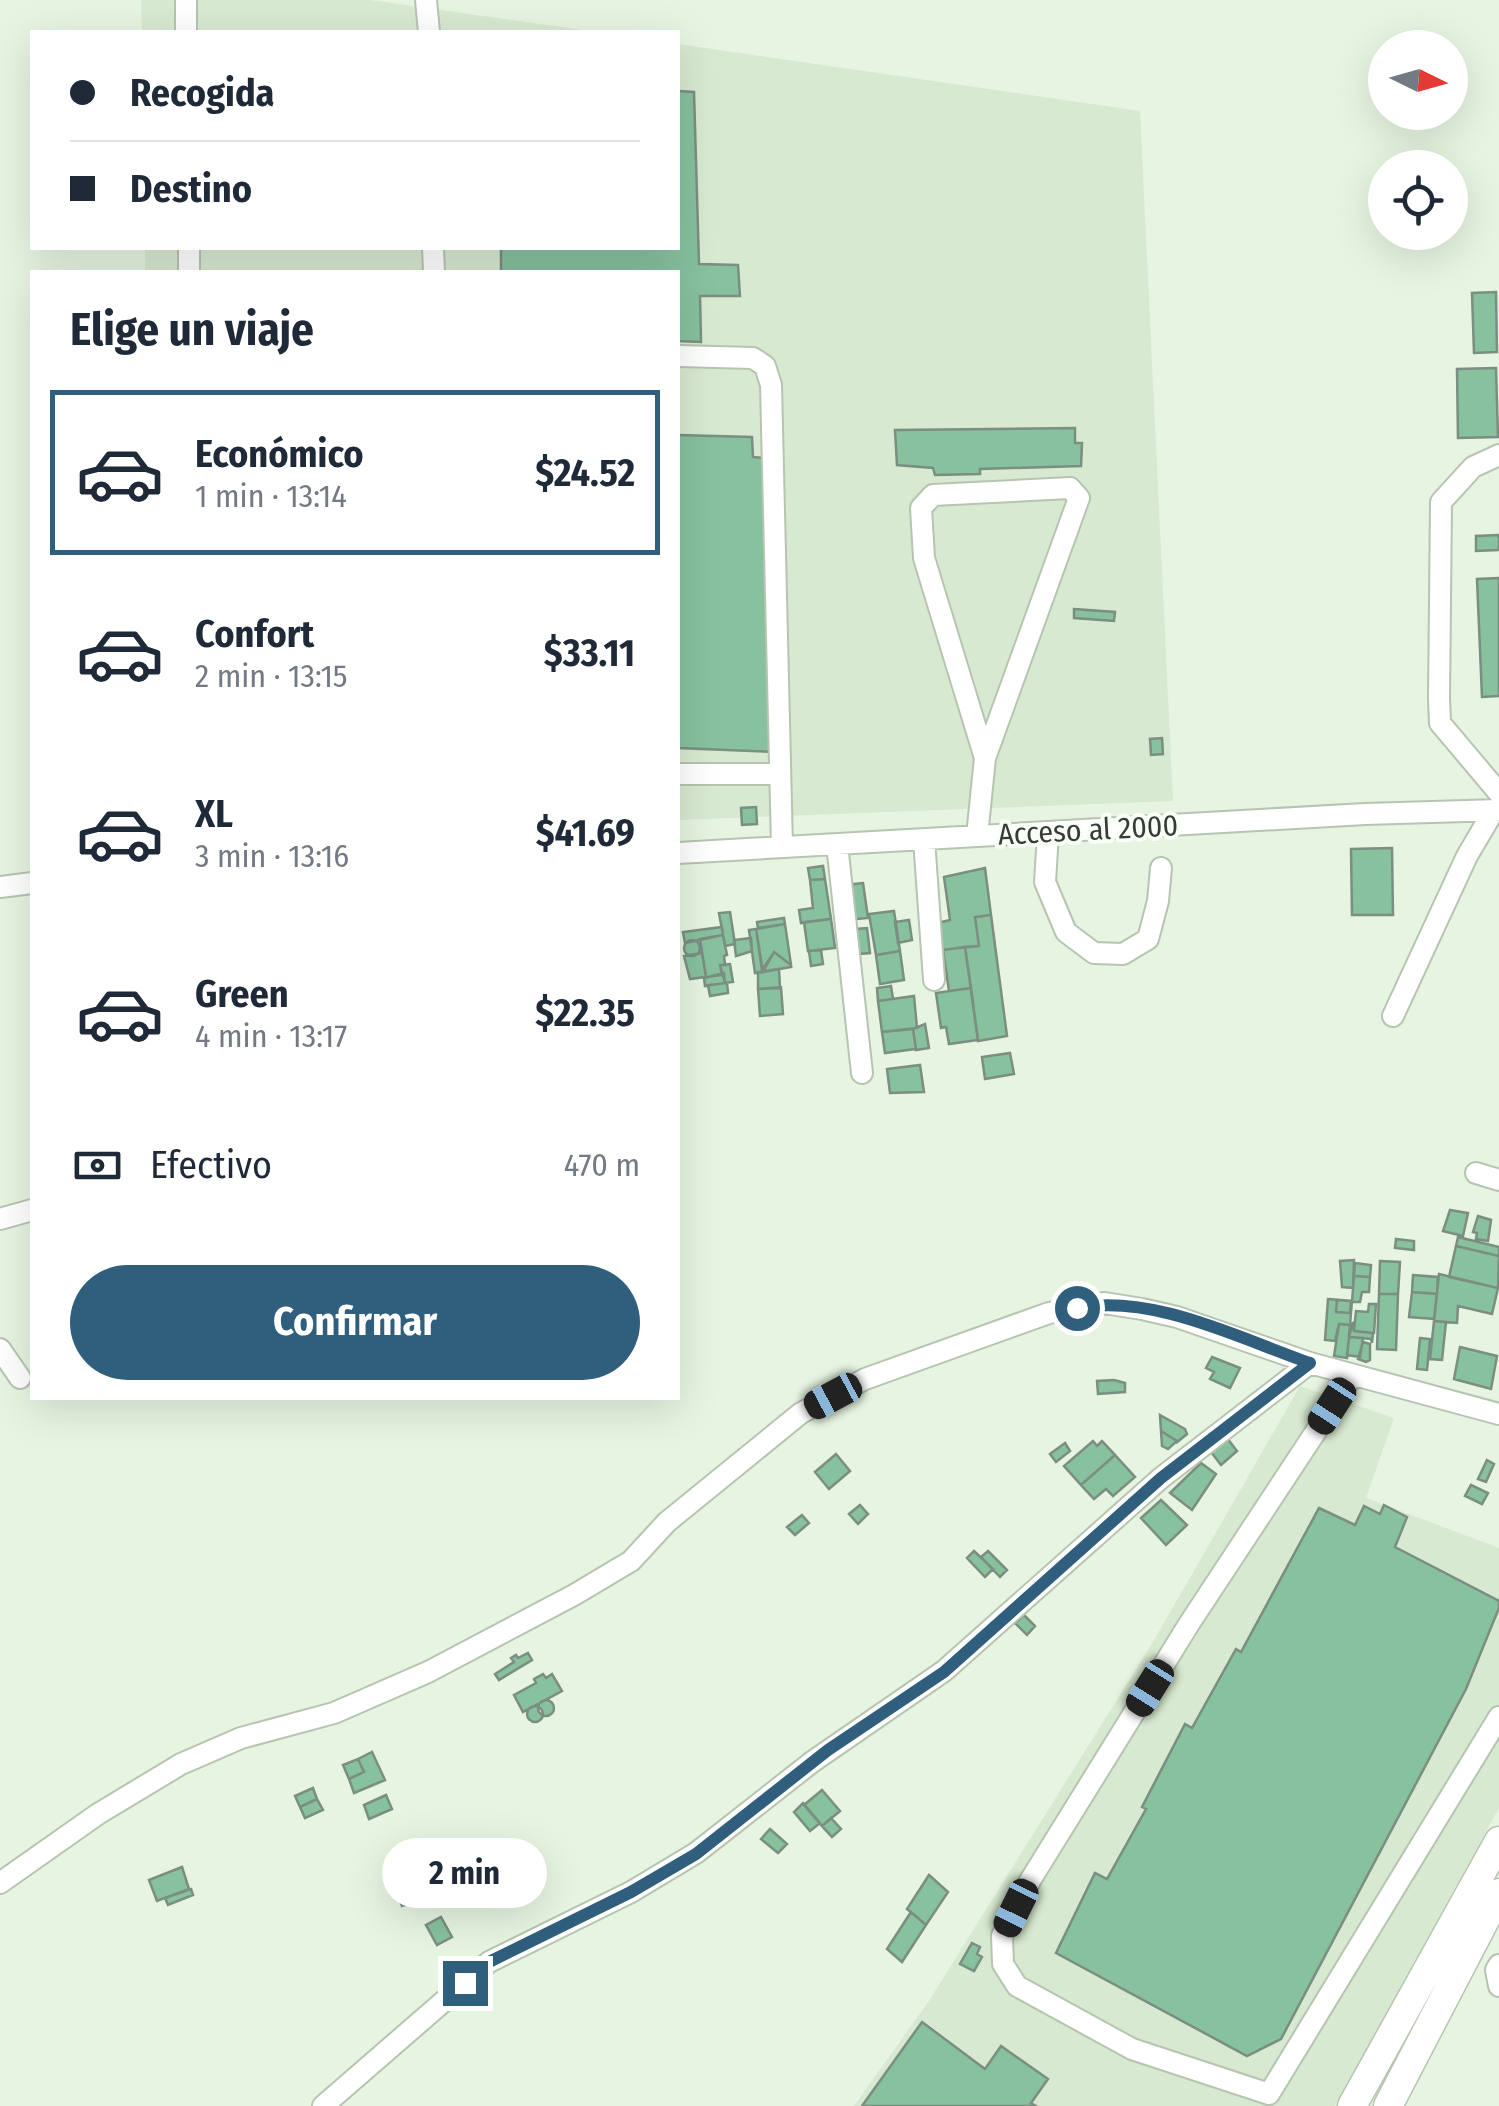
<!DOCTYPE html>
<html lang="es">
<meta charset="utf-8">
<style>
body{margin:0;font-family:"Fira Sans Condensed",sans-serif;background:#f2f2f3;color:#1f2937;height:100vh;display:flex;flex-direction:column;font-size:38px;white-space:nowrap}
*{box-sizing:border-box;margin:0}
p{font-size:32px;color:#747a83}
.icon{flex:none;width:55px;height:55px;fill:none;stroke:currentColor;stroke-width:2;stroke-linecap:round;stroke-linejoin:round}
.map{position:relative;flex:1;overflow:hidden}
.drawer{position:absolute;left:30px;top:270px;width:650px;height:1130px;display:flex;flex-direction:column;background:#fff;border-radius:0px;box-shadow:0 10px 40px #0002}
.drawer>*{flex:none}
.guide{position:absolute;left:30px;top:30px;width:650px;height:220px;border-radius:0px;box-shadow:0 10px 40px #0002;display:grid;align-content:center;height:220px;padding:0 40px;background:#fff}
.needle{width:65px;rotate:95deg}
.buttons{position:absolute;left:1368px;top:30px;display:grid;gap:20px}
.buttons a{display:grid;place-items:center;width:100px;height:100px;border-radius:50%;background:#fff;box-shadow:0 10px 40px #0002;font-size:50px}
.end{position:absolute;width:45px;height:45px;margin:-22px;border:12px solid #305f7e;background:#fff;box-shadow:0 0 0 5px #fff}
.from{border-radius:50%}
.bubble{position:absolute;height:70px;border-radius:35px;background:#fff;box-shadow:0 10px 40px #0002;font-size:32px;font-weight:700;line-height:70px;text-align:center}
.car{position:absolute;width:30px;height:60px;margin:-30px -15px;border-radius:12px;box-shadow:0 0 8px 2px #0007;background:linear-gradient(#222 24%,#8ab4d8 0 40%,#222 0 76%,#8ab4d8 0 86%,#222 0)}
.guide b{display:flex;align-items:center;gap:35px;height:95px;font-size:38px}
.guide b+b{border-top:2px solid #e0e1e3}
.guide i{width:25px;height:25px;background:#1f2937}
ul{padding:0;list-style:none}
li{display:flex;align-items:center;gap:30px;height:165px;margin:0 20px 15px;padding:0 20px;border:5px solid transparent;border-radius:0px}
li div{flex:1}
li b{display:block;font-size:38px}
li em{font-style:normal;font-weight:700}
li.active{border-color:#305f7e}
li>.icon{width:90px;height:90px;stroke-width:1.5}
h2{padding:0 40px;font-size:45px;line-height:120px}
.pay{display:flex;align-items:center;gap:25px;height:110px;padding:0 40px;font-size:38px}
.pay p{margin-inline-start:auto}
.action{display:flex;gap:20px;margin-top:auto;padding:20px 40px}
.action a{flex:1;height:115px;border-radius:60px;background:#305f7e;color:#fff;font-size:40px;font-weight:700;line-height:115px;text-align:center}
.map>svg:first-child{display:block}
.built{fill:#d8e9d1}
.building{fill:#87c19e;stroke:#7a8e81;stroke-width:2.5;fill-rule:evenodd}
.lines{fill:none;stroke-linecap:round;stroke-linejoin:round}
.minor-casing{stroke:#b7c4b1;stroke-width:24}
.highway-casing{stroke:#b7c4b1;stroke-width:31}
.minor{stroke:#fff;stroke-width:20}
.highway{stroke:#fff;stroke-width:28}
.route{stroke:#305f7e;stroke-width:12}
.labels{text-anchor:middle;stroke-width:8;stroke-linejoin:round;paint-order:stroke}
.street-label{font-size:30px;fill:#373d35;stroke:#f9fef7}
</style>
<div class="map">
<svg width="1499" height="2106" viewBox="0 0 1499 2106">
<rect width="100%" height="100%" fill="#e6f4e1"/>
<path class="built" d="M141 0H371L597 32H142Z
M678 44 1140 111 1173 801 678 820V272H145V248H678Z
M1300 1386 1394 1418 1366 1498 1499 1548V1808L1335 2106H854L929 2001 1153 1642Z"/>
<path class="building" d="M678 91 694 92 699 264 738 265 740 296H700L701 342 678 341V272H501V248H678Z
M1496 292 1497 352 1474 353 1472 293Z
M1496 368 1498 437 1458 438 1457 369Z
M1075 428V443H1082L1081 466 980 469V474L935 475 933 468 897 465 895 430Z
M678 435 752 437 753 457 765 458 775 752 678 748Z
M1499 535V550L1476 551V536Z
M1499 578V696L1482 697 1477 579Z
M1074 609 1115 612 1114 621 1074 618Z
M1162 738 1163 754 1151 755 1150 739Z
M756 807 757 824 742 825 741 808Z
M1392 848 1393 915H1352L1351 849Z
M823 866 825 879 810 880 808 868Z
M985 868 991 915 975 917 979 946 932 951 929 925 950 920 944 877Z
M825 879 831 919 801 923 799 910 813 908 810 880Z
M863 883 868 918 847 920 843 885Z
M894 911 900 951 876 955 869 914Z
M730 912 735 944 725 946 719 913Z
M991 915 1007 1036 978 1041 965 947 979 946 975 917Z
M784 918 785 924 758 928 757 922Z
M831 919 835 948 808 951 804 922Z
M909 920 912 940 898 943 895 922Z
M785 924 791 965 774 952 762 970 756 929Z
M722 927 723 935 685 943 683 932Z
M867 928 870 953 847 955 844 930Z
M756 929 763 972 755 973 749 930Z
M723 935 727 955 724 956 725 965H720L722 975 706 977 700 939Z
M751 938 752 951 736 956 734 940Z
M684 948a8 8 0 1 1 16 0a8 8 0 1 1-16 0Z
M965 947 971 988 949 991 943 950Z
M821 950 823 964 811 966 809 951Z
M900 951 904 980 880 984 876 955Z
M774 952 791 965V967L763 972Z
M702 953 706 977 690 979 684 956Z
M730 964 733 982 725 983 720 965Z
M779 969 780 988 758 989V972Z
M724 973 725 983 705 986 704 978Z
M727 983 728 993 710 996 708 985Z
M891 986 893 999 878 1001 877 988Z
M781 987 783 1014 760 1016 758 989Z
M971 988 978 1040 949 1044 946 1027 941 1028 936 993Z
M914 996 917 1028 882 1032 878 1001Z
M925 1024 929 1048 916 1050 913 1029Z
M913 1029 916 1049 885 1053 882 1032Z
M1010 1053 1014 1074 985 1079 982 1057Z
M920 1065 924 1092 890 1093 887 1069Z
M1450 1210 1468 1213 1463 1236 1443 1231Z
M1478 1216 1491 1220 1488 1241 1476 1239 1477 1233 1473 1232Z
M1458 1237 1499 1247V1256L1456 1246Z
M1396 1239 1414 1241V1250L1395 1248Z
M1456 1246 1499 1256 1498 1288 1449 1277Z
M1354 1260 1353 1288 1342 1287 1340 1261Z
M1380 1261 1400 1262 1398 1294H1379Z
M1355 1263 1371 1265 1370 1277 1354 1276Z
M1439 1274 1498 1288 1492 1314 1458 1306 1457 1323 1434 1321Z
M1413 1275 1438 1277 1437 1294 1412 1292Z
M1354 1276 1370 1277 1369 1292H1362L1360 1302H1352Z
M1412 1292 1437 1294 1434 1319 1409 1317Z
M1379 1294H1398L1396 1350 1377 1349Z
M1328 1299 1352 1301 1350 1325 1339 1324 1335 1341 1325 1340ZM1337 1300 1351 1301 1350 1313 1336 1312Z
M1337 1300 1351 1301 1350 1313 1336 1312Z
M1369 1304H1376L1374 1333 1354 1331 1356 1311 1368 1312Z
M1434 1321 1446 1322 1442 1360 1430 1359Z
M1353 1322 1354 1331 1373 1333 1372 1343 1371 1339 1349 1337Z
M1339 1324 1350 1325 1347 1358 1334 1356Z
M1349 1337 1363 1338 1360 1357 1347 1355Z
M1420 1338 1430 1339 1427 1370 1417 1369Z
M1363 1342 1370 1344V1360L1366 1362 1358 1359Z
M1460 1347 1497 1356 1491 1389 1454 1379Z
M1212 1357 1240 1368 1230 1388 1210 1379 1214 1372 1206 1368Z
M1114 1380 1125 1383V1392L1098 1394 1097 1381Z
M1160 1415 1185 1429 1187 1434 1176 1443 1177 1441 1161 1431Z
M1161 1431 1177 1441 1168 1449 1162 1446Z
M1227 1438 1237 1451 1221 1465 1211 1452Z
M1093 1441 1097 1446 1102 1441 1115 1455 1081 1485 1064 1466Z
M1065 1443 1070 1451 1056 1462 1050 1454Z
M836 1454 850 1471 829 1489 815 1472Z
M1115 1455 1135 1477 1113 1496 1106 1489 1094 1499 1081 1485Z
M1487 1460 1494 1464 1486 1482 1478 1479Z
M1201 1463 1216 1474 1192 1510 1170 1493Z
M1471 1485 1488 1493 1482 1504 1465 1496Z
M1161 1500 1187 1525 1166 1545 1141 1518Z
M860 1505 868 1514 858 1524 849 1514Z
M1384 1505 1407 1517 1395 1547 1499 1601V1608L1466 1689 1281 2039 1247 2056 1056 1953 1095 1873 1107 1879 1146 1809 1142 1807 1185 1724 1192 1728 1236 1649 1241 1652 1319 1508 1355 1525 1364 1506 1380 1514Z
M802 1515 809 1523 795 1535 787 1527Z
M974 1551 993 1569 985 1577 967 1558Z
M988 1551 1007 1570 1000 1577 981 1557Z
M1024 1615 1035 1626 1027 1635 1015 1623Z
M528 1653 532 1660 499 1680 495 1674 514 1662 511 1658 516 1655 518 1658Z
M543 1674 546 1678 552 1674 562 1691 523 1712 514 1695 536 1683 534 1679Z
M538 1708a8 8 0 1 1 16 0a8 8 0 1 1-16 0Z
M527 1714a8 8 0 1 1 16 0a8 8 0 1 1-16 0Z
M372 1752 385 1780 354 1793 349 1779 364 1772 358 1759Z
M358 1759 364 1772 349 1779 343 1765Z
M313 1788 317 1799 300 1807 295 1796Z
M822 1790 840 1811 822 1826 804 1805Z
M386 1795 392 1809 369 1819 364 1805Z
M317 1799 323 1810 305 1818 300 1807Z
M803 1803 820 1823 810 1831 794 1812Z
M831 1818 841 1829 832 1837 822 1826Z
M770 1829 787 1844 778 1853 761 1839Z
M182 1867 189 1889 157 1901 149 1880Z
M407 1873 417 1901 402 1906 392 1878Z
M929 1875 948 1892 926 1925 907 1909Z
M191 1889 193 1895 168 1905 165 1898Z
M911 1912 926 1925 902 1962 887 1949Z
M441 1917 452 1937 437 1945 426 1925Z
M972 1943 980 1947 977 1954 982 1957 974 1971 960 1964Z
M922 2022 985 2069 1001 2046 1048 2079 1031 2103 1036 2106H862Z"/>
<g class="lines">
<g class="minor-casing">
<path id="minor" d="M186 0V32
M426 0 429 32
M189 248V272
M433 248 434 272
M678 356 753 358 765 366 771 385 782 847
M1499 455 1473 467 1441 502 1439 699 1440 723 1499 793
M678 774H780
M1048 833 1045 882 1066 932 1094 953 1123 954 1148 939 1158 901 1161 868
M977 836 985 758 1079 498 1070 488 933 495 921 508 924 558 985 758
M924 839 934 980
M837 844 862 1073
M678 853 1365 814 1499 810
M0 887 32 883
M1393 1016 1467 856 1494 810
M1476 1173 1499 1180
M0 1219 32 1210
M0 1349 20 1378
M1353 1375 1189 1624 1031 1879 1002 1936 1003 1964 1017 1986 1132 2049 1269 2094 1499 1717
M0 1883 98 1814 181 1764 241 1738 334 1713 428 1672 574 1595 631 1561 667 1522 801 1413 865 1379 1049 1313 1104 1303 1142 1309 1177 1317 1310 1363 1499 1414
M1499 1965 1496 1970 1499 1986
M323 2106 489 1962 631 1892 696 1853 812 1762 944 1671 1161 1478 1310 1363"/>
</g>
<g class="highway-casing">
<path id="highway" d="M1352 2106 1499 1841
M1388 2106 1499 1893"/>
</g>
<use href="#minor" class="minor"/>
<use href="#highway" class="highway"/>
</g>
<g class="lines">
<path class="route" d="M465 1983 489 1962 631 1892 696 1854 828 1750 944 1672 1161 1478 1310 1363C1238 1338 1154 1294 1077 1308"/>
</g>
<g class="labels">
<g class="street-label">
<text transform="translate(1088 830) rotate(-3)" y="10">Acceso al 2000</text>
</g>
</g>
</svg>
<div class="buttons">
<a><svg class="needle" viewBox="-14 -14 28 28"><path d="M0-13l5 13h-10z" fill="#e53935"/><path d="M0 13l5-13h-10z" fill="#747a83"/></svg></a>
<a><svg class="icon" aria-label="locate" viewBox="0 0 24 24"><circle cx="12" cy="12" r="6"/><path d="M12 2v4M12 18v4M2 12h4M18 12h4"/></svg></a>
</div>
<i class="end from" style="left:1077px;top:1308px"></i>
<i class="end" style="left:465px;top:1983px"></i>
<div class="bubble" style="left:382px;top:1838px;width:165px">2 min</div>
<i class="car" style="left:833px;top:1396px;rotate:242deg"></i>
<i class="car" style="left:1332px;top:1406px;rotate:213deg"></i>
<i class="car" style="left:1150px;top:1688px;rotate:212deg"></i>
<i class="car" style="left:1016px;top:1908px;rotate:206deg"></i>
<div class="guide">
<b><i class="from"></i>Recogida</b>
<b><i></i>Destino</b>
</div>
<section class="drawer">
<h2>Elige un viaje</h2>
<ul>
<li class="active"><svg class="icon" aria-label="car" viewBox="0 0 24 24"><path d="M5 17H2v-5l4-1 3-4h7l3 4 3 1v5h-3M9 17h6M6 11h13"/><circle cx="7" cy="17" r="2"/><circle cx="17" cy="17" r="2"/></svg><div><b>Económico</b><p>1 min · 13:14</p></div><em>$24.52</em></li>
<li><svg class="icon" aria-label="car" viewBox="0 0 24 24"><path d="M5 17H2v-5l4-1 3-4h7l3 4 3 1v5h-3M9 17h6M6 11h13"/><circle cx="7" cy="17" r="2"/><circle cx="17" cy="17" r="2"/></svg><div><b>Confort</b><p>2 min · 13:15</p></div><em>$33.11</em></li>
<li><svg class="icon" aria-label="car" viewBox="0 0 24 24"><path d="M5 17H2v-5l4-1 3-4h7l3 4 3 1v5h-3M9 17h6M6 11h13"/><circle cx="7" cy="17" r="2"/><circle cx="17" cy="17" r="2"/></svg><div><b>XL</b><p>3 min · 13:16</p></div><em>$41.69</em></li>
<li><svg class="icon" aria-label="car" viewBox="0 0 24 24"><path d="M5 17H2v-5l4-1 3-4h7l3 4 3 1v5h-3M9 17h6M6 11h13"/><circle cx="7" cy="17" r="2"/><circle cx="17" cy="17" r="2"/></svg><div><b>Green</b><p>4 min · 13:17</p></div><em>$22.35</em></li>
</ul>
<div class="pay"><svg class="icon" aria-label="cash" viewBox="0 0 24 24"><path d="M3 7h18v10H3z"/><circle cx="12" cy="12" r="2"/></svg>Efectivo<p>470 m</p></div>
<div class="action"><a>Confirmar</a></div>
</section>
</div>
